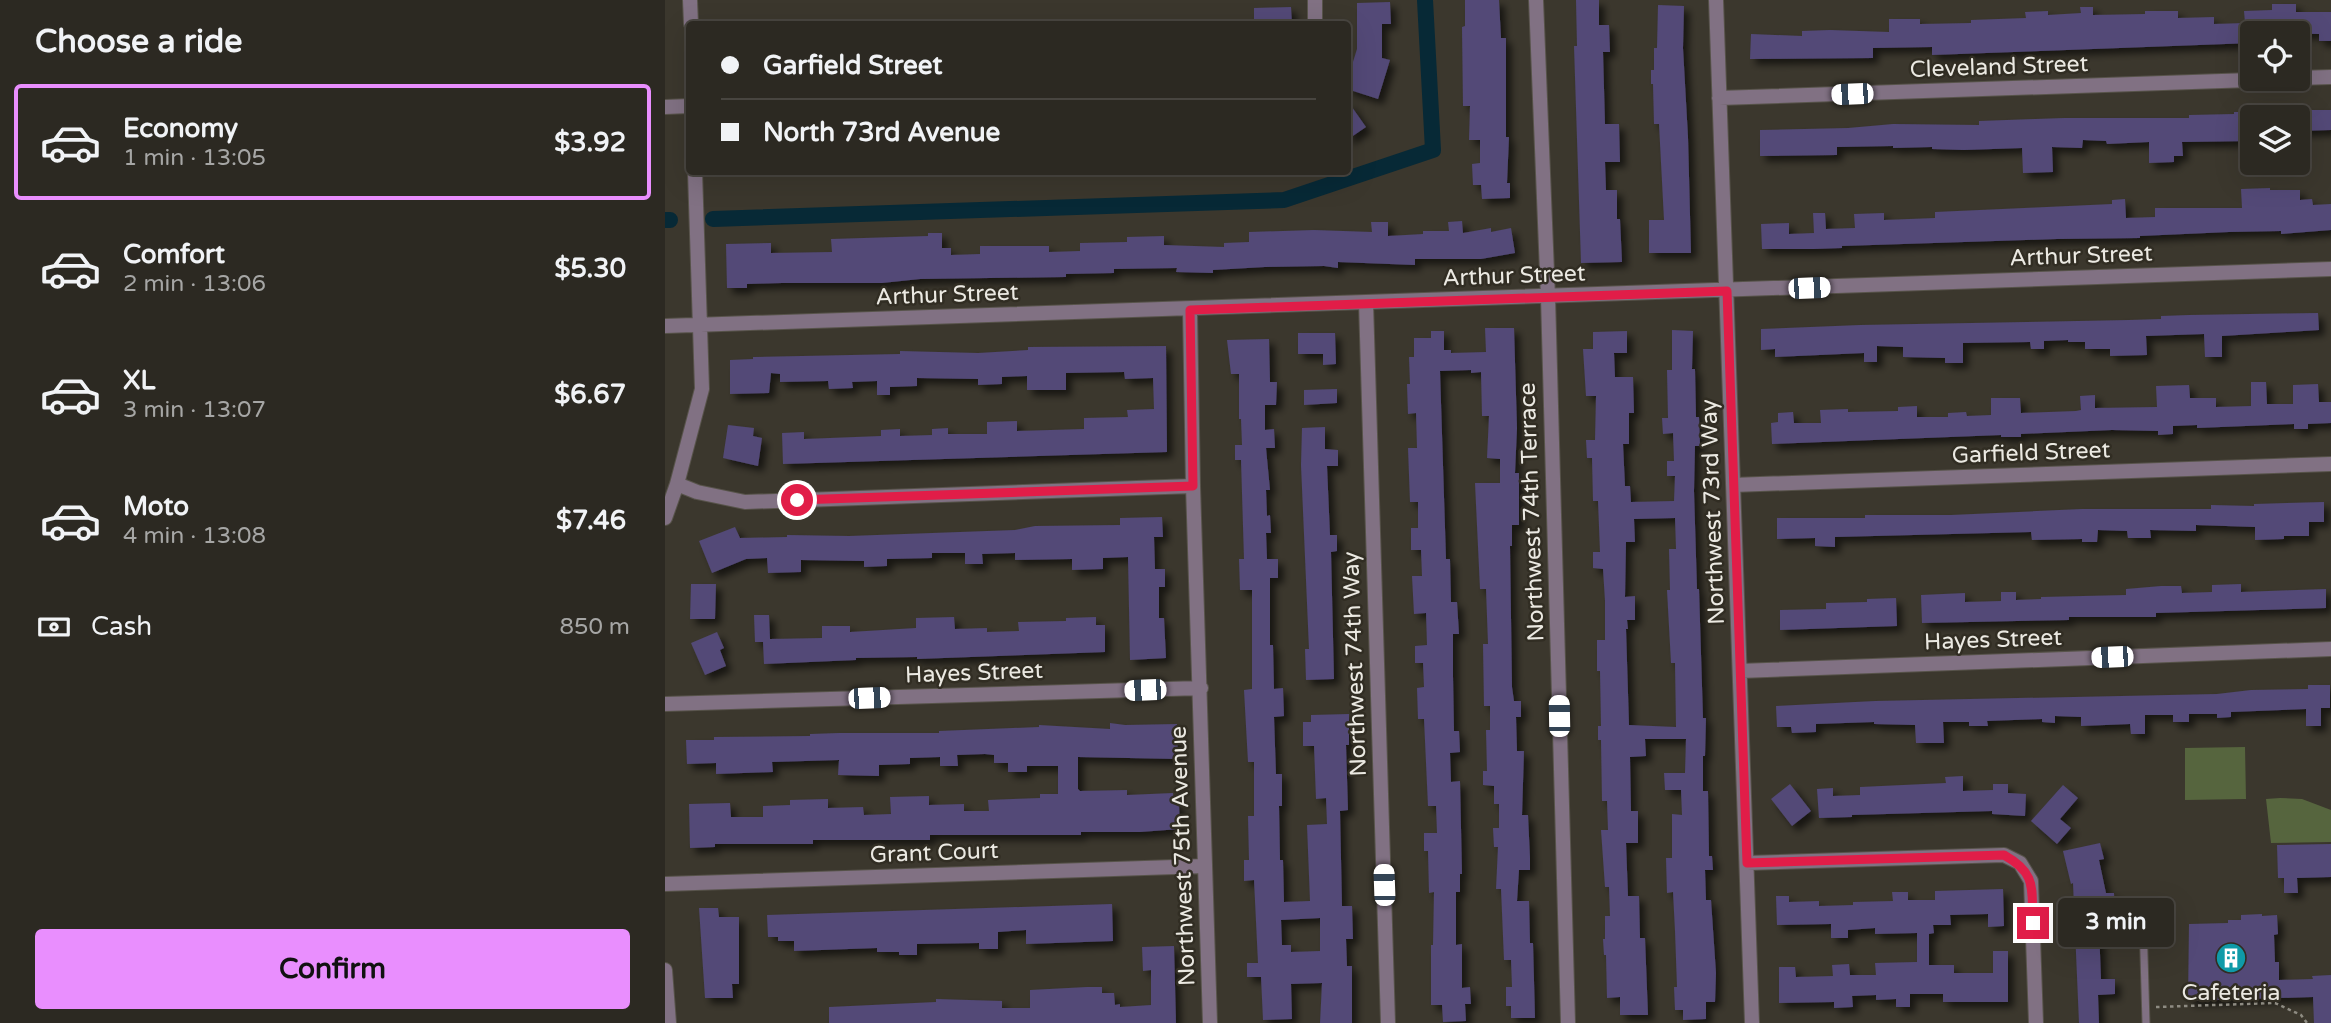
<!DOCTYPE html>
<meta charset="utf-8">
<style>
body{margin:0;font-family:"Varela Round",sans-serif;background:#38352f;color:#f1f3f6;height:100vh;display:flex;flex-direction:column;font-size:26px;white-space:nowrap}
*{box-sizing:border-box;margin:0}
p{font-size:23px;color:#a6a6a5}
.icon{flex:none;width:38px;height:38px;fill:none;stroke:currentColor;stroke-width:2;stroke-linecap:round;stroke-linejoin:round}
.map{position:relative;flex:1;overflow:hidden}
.panel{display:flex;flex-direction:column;background:#2c2922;width:665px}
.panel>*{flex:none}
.banner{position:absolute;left:21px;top:21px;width:665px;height:154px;border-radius:7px;box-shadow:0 7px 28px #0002,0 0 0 2px #484540;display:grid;align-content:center;height:154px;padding:0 35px;background:#2c2922}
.tools{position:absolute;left:1575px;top:21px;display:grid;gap:14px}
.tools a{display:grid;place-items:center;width:70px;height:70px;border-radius:7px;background:#2c2922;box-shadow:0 7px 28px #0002,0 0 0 2px #484540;font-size:35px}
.end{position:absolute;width:32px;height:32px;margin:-16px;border:9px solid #e11d48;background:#fff;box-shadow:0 0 0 4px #fff}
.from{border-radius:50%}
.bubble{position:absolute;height:49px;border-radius:7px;background:#2c2922;box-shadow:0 7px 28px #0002,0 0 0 2px #484540;font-size:23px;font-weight:800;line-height:49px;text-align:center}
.car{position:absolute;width:21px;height:42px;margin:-21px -10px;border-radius:9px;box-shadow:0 0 5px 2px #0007;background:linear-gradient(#fff 24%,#345 0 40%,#fff 0 76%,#345 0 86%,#fff 0)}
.banner b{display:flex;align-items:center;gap:24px;height:66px;font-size:26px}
.banner b+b{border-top:2px solid #484540}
.banner i{width:18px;height:18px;background:#f1f3f6}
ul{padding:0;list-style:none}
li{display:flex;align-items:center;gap:21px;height:116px;margin:0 14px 10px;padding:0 21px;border:4px solid transparent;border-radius:7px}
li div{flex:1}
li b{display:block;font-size:26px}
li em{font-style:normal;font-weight:800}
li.selected{border-color:#e98efe}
li>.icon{width:63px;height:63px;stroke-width:1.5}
h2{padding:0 35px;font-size:32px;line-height:84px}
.pay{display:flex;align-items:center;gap:18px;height:77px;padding:0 35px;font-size:26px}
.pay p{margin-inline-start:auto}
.primary-button{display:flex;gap:14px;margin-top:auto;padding:14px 35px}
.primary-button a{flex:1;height:80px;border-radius:7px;background:#e98efe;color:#111;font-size:28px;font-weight:800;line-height:80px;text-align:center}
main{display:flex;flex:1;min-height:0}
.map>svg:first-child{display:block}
.green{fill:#56653e}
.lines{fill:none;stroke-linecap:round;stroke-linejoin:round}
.canal{stroke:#072936;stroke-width:16}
.building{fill:#524977;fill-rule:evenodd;filter:url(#shadow)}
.service-casing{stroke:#57534a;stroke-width:9}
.minor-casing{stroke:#57534a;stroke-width:16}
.path{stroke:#8e8b82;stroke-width:2.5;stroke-dasharray:3.5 3.5;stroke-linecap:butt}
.service{stroke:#817183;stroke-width:7}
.minor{stroke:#817183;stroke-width:14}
.route{stroke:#e11d48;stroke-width:9}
.labels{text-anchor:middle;stroke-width:5;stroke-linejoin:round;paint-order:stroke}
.street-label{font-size:23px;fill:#ebe9e2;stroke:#312d23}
.poi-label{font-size:23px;fill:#ebe9e2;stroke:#312d23}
</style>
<main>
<section class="panel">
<h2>Choose a ride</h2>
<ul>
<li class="selected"><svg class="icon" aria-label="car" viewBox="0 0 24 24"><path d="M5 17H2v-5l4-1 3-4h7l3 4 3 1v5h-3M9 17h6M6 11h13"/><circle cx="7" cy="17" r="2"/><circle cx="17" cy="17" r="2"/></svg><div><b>Economy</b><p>1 min · 13:05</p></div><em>$3.92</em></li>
<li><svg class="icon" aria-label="car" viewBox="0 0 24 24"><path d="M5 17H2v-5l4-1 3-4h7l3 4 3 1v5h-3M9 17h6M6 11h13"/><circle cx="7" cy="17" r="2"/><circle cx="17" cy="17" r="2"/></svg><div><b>Comfort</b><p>2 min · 13:06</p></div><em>$5.30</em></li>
<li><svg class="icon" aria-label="car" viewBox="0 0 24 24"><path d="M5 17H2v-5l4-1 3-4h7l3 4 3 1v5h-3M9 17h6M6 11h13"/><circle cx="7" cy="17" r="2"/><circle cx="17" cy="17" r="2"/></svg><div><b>XL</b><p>3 min · 13:07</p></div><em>$6.67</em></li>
<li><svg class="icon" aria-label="car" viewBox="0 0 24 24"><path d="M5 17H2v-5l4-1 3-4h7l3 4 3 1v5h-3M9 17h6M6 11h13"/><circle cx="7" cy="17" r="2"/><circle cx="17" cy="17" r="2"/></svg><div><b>Moto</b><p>4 min · 13:08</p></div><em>$7.46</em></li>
</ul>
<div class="pay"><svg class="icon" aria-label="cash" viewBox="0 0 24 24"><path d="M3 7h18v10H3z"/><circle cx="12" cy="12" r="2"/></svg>Cash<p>850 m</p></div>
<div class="primary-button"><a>Confirm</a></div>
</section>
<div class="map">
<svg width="1666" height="1023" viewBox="0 0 1666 1023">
<defs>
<filter id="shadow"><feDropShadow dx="5.5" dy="5.5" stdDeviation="3.5" flood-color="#0009"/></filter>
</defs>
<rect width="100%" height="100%" fill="#3b372d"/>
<path class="green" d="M1580 747 1581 799 1520 800V748Z
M1615 798 1637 799 1666 810V842L1606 843 1601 799Z"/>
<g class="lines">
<path class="canal" d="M48 219 619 200 768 150 760 0
M0 220H5"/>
</g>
<path class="building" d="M800 0H834L836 38H841V137H844L842 183H845V198L817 199 816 185H808L807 164 815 163V140H804L805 106H798L797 27 800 26Z
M911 0H934V25H944L945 52H938L940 124H954L955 162H940L941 190H952V219H955L957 262 916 263 909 46H912Z
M725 2 726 24H717V58L725 60 713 99 682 89V81L692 49V3Z
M1607 4H1631V12H1666V41H1654V34L1587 33V43L1267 55V47L1208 48V58L1085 59 1086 34 1137 36V31L1165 30 1224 32V19H1255V24L1306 23V20L1361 18 1360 12 1383 11V15L1416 13 1415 7H1428V15L1480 14V11H1513V18L1549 17V24L1580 23 1579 11 1607 10Z
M993 5 1019 6 1018 48 1023 137 1026 253H984V220H999L994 124H989L988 84H986V70H989V48H992Z
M626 7 627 24H589V8Z
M682 100 701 127 682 140Z
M1633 110H1666V130L1633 131Z
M1569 112H1587V141L1517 142 1518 156H1509V162L1484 163V142L1442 144 1441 141 1418 140 1417 148 1387 147 1388 172 1358 173 1357 148 1299 150 1267 149V147L1228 148V146L1172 147V155L1095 156V130L1183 128 1228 124 1314 125V121L1399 118H1524V115L1569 114Z
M1605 188V190H1635V200L1647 199 1648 205 1666 204V230L1616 234V231L1564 232 1475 236V238L1392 239 1177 246V248L1149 249H1097L1096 224 1124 223V234L1149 233 1148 213H1160L1161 229 1190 228 1189 214 1219 213V220L1270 218V212L1447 204V200L1460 199 1461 218 1490 217V208H1577L1576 189Z
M797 221 798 233 826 228V232L846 228 850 253 816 259H750V265L673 262V268L659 266 600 267 548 270V273L511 272 512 268 449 269V273L401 274V277L255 279 217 283H117L82 284V288H62L61 244 106 243V253L167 252 166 239 263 236V233H277V248H286V255L315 254V246H384V252L415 251V243L462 242V237L499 236V245L559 247V243L584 242V232L649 230 707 232 706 222H723V236L758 234V231H784L783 222Z
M1653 313 1654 330 1557 336V357H1540L1539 334 1481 336 1482 355 1445 356V349H1420V342H1403V340L1379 341V349H1366L1365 342 1298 343V363H1280V358L1238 357V347L1212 346V362H1199V353L1110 357V349L1096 350V329L1195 325 1464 320 1496 319V316L1524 315Z
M820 328H849L852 428 850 473H854V525H847V546H845L847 687 849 701H856V717H851L852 751H859L857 815H863L865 858V870H854L852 901H864L865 943H868L870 1018H846V1006H841V987H847L846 960H839L836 889H831L833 847H829L828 828H834V804H829V786L818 785V771H822L821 730H825V706H819L818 644H823L821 589H815L810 483H835V459L822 458 824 416H817L816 372 806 373V370L775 371 781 559H785L786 602H792L794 634H788V676L789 731H794L795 752 785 753 786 782 795 781 797 874H795V892H791V945L797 944V988L805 987 806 1004H800L801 1021 778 1022 777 1005H766V945H768L769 892 764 893 763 851H759V833H772L771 806H763L759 719H753L752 688 759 687 758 663H750V646L762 645 761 613 749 614 747 576H757L756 550H746V528H753V502H745L743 448H752L751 413 743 414 742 384H745L744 357H749V338H766V331H779V350H786V353L821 352Z
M1007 330 1028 331 1027 369H1030L1031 417H1034L1035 446H1030L1029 491 1032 589H1034L1038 718H1041L1040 756H1038V791H1043L1044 856H1047L1048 870H1040L1041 900H1046L1051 973 1050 1002H1041V1019L1018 1020V1010H1010L1009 987H1012L1010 931 1008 892 1002 893 1001 858H1007V814L1017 815 1016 790H1000L999 773H1020L1021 739H980L981 756 965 757 966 811H973V843H961L963 896H974L975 938H980L983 1015H955V997L942 998 941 955H939L938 939H940V916H945L944 887H940L936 830H943L942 801H937L936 740H933V726H936L935 671H932V640H940V601L938 569 928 568V552H935L933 501H928L927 458H922L921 440H930L931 396H921L918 349H928V332L962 331V353H949L950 377H968L969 413H964V444H958L960 486H965L966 502 1009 501 1010 476H1002V461H1009L1008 433 998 434 997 418H1003L1002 370H1007ZM1010 518 1011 549H1004L1005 590H1002L1006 663H1010L1011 727 964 725 961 629H963L962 620H970V596L960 597 961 542H970L969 519Z
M633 333H670L671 364 658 365V354H633Z
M604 339 605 382H612L611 405H600V430L609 429 610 448H601L605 490H601L602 516 605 515 606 533H601L602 559H613V578H605V645H608L609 689 618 688 619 716 609 717 611 774H617V806H614L615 860H618L619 902 645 901 642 825 662 824 661 798 651 799 649 746H638V722H646V715L684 714V745H681L683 810 675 811 677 906H687L688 939H681L682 966H687V1023H655L657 983 626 984 627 1019 598 1020 596 977H582V963H593L589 880 579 881V860H584L583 816H589V762H583L579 690 587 689V590H575L574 559H579L576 460H570V445H577L576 419H574V374H566L562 340ZM655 918V951L626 952V945H617L616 920Z
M501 346 502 452 118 464 117 433 139 432V439L216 436V430L235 429V436L267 435V429L283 428V434H322V422L352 421V431L419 429V418L463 417 462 410 489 409 488 378 460 379 459 372 401 373V390H362V376L337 377V384L313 385V379L252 378V386L225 387V395H212V381L187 382 188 388 164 389 163 381 115 382V374L106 373 104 393 65 394V360L88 359V357L235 354V351L313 353 363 350V347Z
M1586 382H1601L1602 404H1628V385L1653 384 1654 402H1666V423L1643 424V429H1629V424L1532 428V425L1508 426V434L1493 435V431L1447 430 1356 434V437H1336V435L1107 444 1106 423 1113 422V413L1128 412 1129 423H1156L1155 410 1183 409V412L1233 411V407L1252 406V417H1283V413L1301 412 1302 416 1326 415V398H1355L1356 413 1411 411 1416 410 1415 396 1430 395V408L1492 407 1491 386 1524 385 1525 398H1551V407L1586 406Z
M672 389V403L639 405V390Z
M63 425 89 428 88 436 97 438 93 466 58 458Z
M660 427V449L673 450V466H662L665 535H672V551L666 552 669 679 641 680 640 649H644L636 465 637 428Z
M1659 502V522H1644V536H1619V539L1590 540V527L1531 525V531L1485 530 1486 538H1463L1462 531 1433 530 1432 542H1417V539L1367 540 1366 532 1170 537V547L1150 546V538L1112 539V518H1200V515H1286L1417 509H1546V505L1589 506V504Z
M497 517 498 537H489L490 569H500V587H494V618H499L501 658 465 660 463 557 438 558V569L407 570V559L350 560V553L317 554 318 564H300V553H267V558L222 559V566L199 567V561L136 560V572L103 573 102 558 81 559 47 573 34 541 70 527 75 538 122 537V535L184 536 350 530 370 526 455 525V518Z
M26 584H51L50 619H25Z
M1576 584V592L1661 589V608L1491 613V617H1404V620L1257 623 1256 595 1300 593V602L1336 601V592H1351V600L1376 599V597L1461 595V589L1496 586H1516L1517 593 1547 592V585Z
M1231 598 1232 626 1115 630V610L1161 609V603L1202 602V599Z
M89 615H104L105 639 157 638V626H185V632L251 628V618L289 617 290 629 322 628V632L354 631 353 622 401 621V618L431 617V625H440V652L252 659V657L191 658V660L99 664 98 642H90Z
M52 632 59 648 55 650 61 666 40 675 26 643Z
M1643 685H1665V708H1656V726H1641V709L1566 712V717L1552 718V714H1524V722H1508V715H1480V734H1466L1465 724 1416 726V717L1390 716V723L1377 722V719L1322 721 1323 726H1304V722H1278L1279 743H1251L1250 725 1209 724V722L1151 724V732L1127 733 1126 727H1112L1111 706 1210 701 1552 694 1586 690 1643 689Z
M445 723 460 725 512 724 513 759 413 757V789L415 791 462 790V795L508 793 509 804H514L515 829 475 832H416V835H265V840H148V844H50V847L25 848 24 804 65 803 66 817H98V806L125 805V800L163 799V808L198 807 199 815 226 814 225 797 264 796V805L299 804V811H324L323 800 375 798V794H393V766H362V772H343V763H329V755L320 754 292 755 293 766H275V757L245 758V764L214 765V776L173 775 174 760 107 762 108 772 51 774V763L22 764 21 740H49V737L145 736V734L174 733H274V731L374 727V725L445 729Z
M1298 776V791L1328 790V784H1343V793L1361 794 1360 816 1327 814V811L1187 815V817L1154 818 1152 789 1168 788V796L1195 795V787L1281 783 1280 777Z
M1125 784 1146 811 1127 826 1106 799Z
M1398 785 1413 798 1395 819 1406 828 1392 844 1366 821Z
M1435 843 1439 859 1434 860 1441 893H1449L1450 927H1434L1436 979H1450V994L1433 995 1434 1023H1414L1408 883 1406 884 1398 851Z
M1666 844V877L1632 878 1633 893H1619V878H1613L1612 845Z
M1338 889 1339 926 1323 927V914L1285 915 1286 925H1268L1269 933 1264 934V965H1289V973H1328V951H1343V1002H1278V994H1245V1007H1231V999L1211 1000V995L1187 996 1188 1007 1169 1008V1002L1114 1003V967H1130L1131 977 1168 976 1167 965 1184 964 1185 975H1211L1210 963 1252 962V933L1210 934V928L1183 930V938H1166V924L1112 925 1111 896H1124V902L1154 901V906L1188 905V902L1228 901 1227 892H1243V900H1270V891Z
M447 904 448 941 361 944V930L333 932V949H314V943L252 944V955H234V952H212V948L129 951V941H113V937H103L102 915Z
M34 908H53L54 917H74V984H67L68 998H40Z
M1597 914V916L1612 915 1613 934 1609 935 1610 962H1614V980L1648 979 1647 976 1666 975V1023H1649L1648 997 1523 1001 1524 924 1563 923V920H1576V915Z
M509 946 511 1023H164V1007L271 1002V999L337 1001V1008H365V990L422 987H437V993H449L450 1005 455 1004V1007L486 1005V970L478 971 477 947Z"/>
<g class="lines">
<g class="service-casing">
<path id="service" d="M1478 921 1481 1023"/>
</g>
<g class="minor-casing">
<path id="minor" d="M25 0 26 24
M650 0V24
M871 0 883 297 903 1023
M1051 0 1087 1023
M1633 78 1666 77
M1054 98 1615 79
M0 107 24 106
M701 303 723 1023
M525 310 528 486 545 1023
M0 326 1666 269
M12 484 32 492 80 502 528 486
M1068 485 1666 464
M0 518 12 484 37 389 30 172
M1075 671 1666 649
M0 704 536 688
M1082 863 1339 855 1355 863 1366 881 1371 1023
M0 884 540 866
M0 970 4 1023"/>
</g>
<path class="path" d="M1491 1007 1610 1003 1636 1015 1642 1023"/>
<use href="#service" class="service"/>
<use href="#minor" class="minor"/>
</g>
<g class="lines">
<path class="route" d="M132 500 528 486 525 310 1062 291 1082 863 1339 855C1373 874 1366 889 1368 923"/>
</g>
<defs>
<g id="building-disc" transform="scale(1.575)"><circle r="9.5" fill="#0f9aa8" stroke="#312d23"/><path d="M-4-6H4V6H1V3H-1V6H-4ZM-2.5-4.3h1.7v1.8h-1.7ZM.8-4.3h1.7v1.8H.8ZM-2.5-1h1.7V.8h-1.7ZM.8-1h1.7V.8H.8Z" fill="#fff"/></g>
</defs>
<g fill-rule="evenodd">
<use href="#building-disc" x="1566" y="958"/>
</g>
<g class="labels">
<g class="street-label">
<text transform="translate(1334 66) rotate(-2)" y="8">Cleveland Street</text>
<text transform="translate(1416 255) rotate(-2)" y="8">Arthur Street</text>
<text transform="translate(849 275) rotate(-2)" y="8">Arthur Street</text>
<text transform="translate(282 294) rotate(-2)" y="8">Arthur Street</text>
<text transform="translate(1366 452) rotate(-2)" y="8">Garfield Street</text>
<text transform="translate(866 512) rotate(-92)" y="8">Northwest 74th Terrace</text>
<text transform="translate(1047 512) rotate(-92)" y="8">Northwest 73rd Way</text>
<text transform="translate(1328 639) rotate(-2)" y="8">Hayes Street</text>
<text transform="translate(689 664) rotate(-92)" y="8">Northwest 74th Way</text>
<text transform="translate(309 672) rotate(-2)" y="8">Hayes Street</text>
<text transform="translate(269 852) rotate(-2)" y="8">Grant Court</text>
<text transform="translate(517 856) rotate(-92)" y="8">Northwest 75th Avenue</text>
</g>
<g class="poi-label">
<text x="1566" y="1000">Cafeteria</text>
</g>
</g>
</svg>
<div class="tools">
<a><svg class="icon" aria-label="locate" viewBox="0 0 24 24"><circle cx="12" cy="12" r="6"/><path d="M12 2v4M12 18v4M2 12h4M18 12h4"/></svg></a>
<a><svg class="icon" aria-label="layers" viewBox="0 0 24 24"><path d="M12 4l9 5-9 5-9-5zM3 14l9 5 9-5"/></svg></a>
</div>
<i class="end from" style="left:132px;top:500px"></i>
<i class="end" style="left:1368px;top:923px"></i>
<div class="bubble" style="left:1393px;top:898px;width:116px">3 min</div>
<i class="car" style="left:1187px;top:94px;rotate:268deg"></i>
<i class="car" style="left:1144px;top:288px;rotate:88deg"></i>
<i class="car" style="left:1447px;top:657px;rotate:268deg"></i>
<i class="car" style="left:480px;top:690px;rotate:268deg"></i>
<i class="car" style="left:204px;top:698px;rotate:88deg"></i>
<i class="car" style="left:894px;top:716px;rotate:359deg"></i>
<i class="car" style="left:719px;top:885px;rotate:358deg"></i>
<div class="banner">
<b><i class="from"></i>Garfield Street</b>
<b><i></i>North 73rd Avenue</b>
</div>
</div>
</main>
